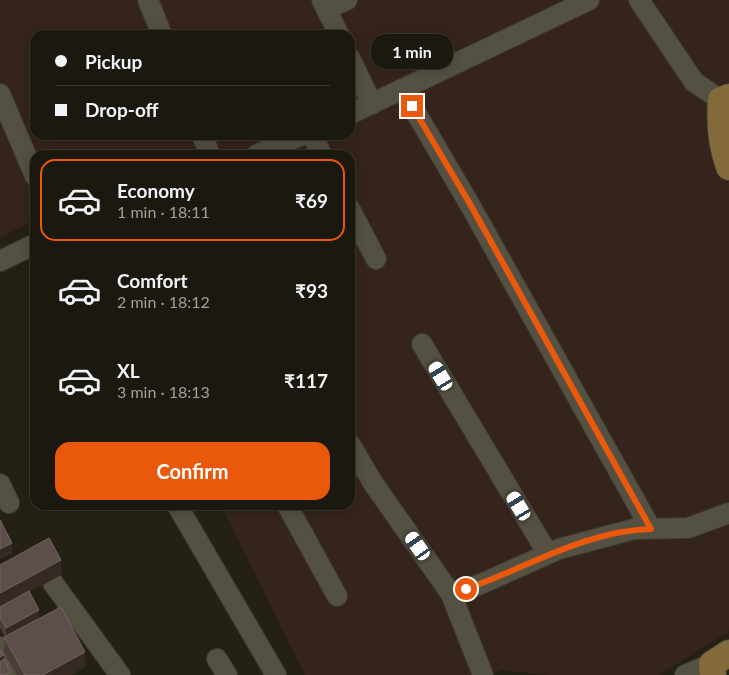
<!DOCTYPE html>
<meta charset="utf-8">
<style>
body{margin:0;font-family:Lato,sans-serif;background:#242218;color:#f1f3f6;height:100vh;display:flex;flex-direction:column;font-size:19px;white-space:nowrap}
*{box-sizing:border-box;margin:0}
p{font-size:16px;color:#a0a09e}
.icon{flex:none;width:28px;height:28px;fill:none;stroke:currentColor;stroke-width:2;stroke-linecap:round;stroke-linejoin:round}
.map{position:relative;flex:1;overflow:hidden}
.side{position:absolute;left:30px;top:150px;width:325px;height:360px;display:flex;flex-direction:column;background:#1b190f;border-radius:15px;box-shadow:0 2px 12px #0003,0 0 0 1px #39382f}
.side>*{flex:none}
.hud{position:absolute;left:30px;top:30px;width:325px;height:110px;border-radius:15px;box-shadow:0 2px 12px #0003,0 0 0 1px #39382f;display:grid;align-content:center;height:110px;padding:0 25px;background:#1b190f}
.end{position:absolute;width:22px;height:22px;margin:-11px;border:6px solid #ea580c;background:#fff;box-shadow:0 0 0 2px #fff}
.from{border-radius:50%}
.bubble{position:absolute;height:35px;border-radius:15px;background:#1b190f;box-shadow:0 2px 12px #0003,0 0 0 1px #39382f;font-size:16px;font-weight:700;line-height:35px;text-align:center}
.car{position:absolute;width:15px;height:30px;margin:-15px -8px;border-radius:6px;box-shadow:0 0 4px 1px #0007;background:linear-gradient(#fff 24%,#345 0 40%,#fff 0 76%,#345 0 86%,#fff 0)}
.hud b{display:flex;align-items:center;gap:18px;height:48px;font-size:19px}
.hud b+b{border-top:1px solid #39382f}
.hud i{width:12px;height:12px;background:#f1f3f6}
ul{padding:9px 0 0;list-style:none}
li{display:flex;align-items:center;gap:15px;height:82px;margin:0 10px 8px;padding:0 15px;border:2px solid transparent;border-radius:15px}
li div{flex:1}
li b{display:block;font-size:19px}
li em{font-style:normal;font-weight:700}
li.active{border-color:#ea580c}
li>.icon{width:45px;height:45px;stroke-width:1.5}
.primary-button{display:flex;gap:10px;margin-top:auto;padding:10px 25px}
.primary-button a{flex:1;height:58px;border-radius:15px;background:#ea580c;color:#fff;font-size:20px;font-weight:700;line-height:58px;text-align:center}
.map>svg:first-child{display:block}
.industrial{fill:#35241b;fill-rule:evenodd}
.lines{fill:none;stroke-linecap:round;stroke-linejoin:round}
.minor-casing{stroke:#3c3a31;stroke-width:22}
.major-casing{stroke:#3c3a31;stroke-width:28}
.minor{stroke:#545142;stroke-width:20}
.major{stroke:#826a3b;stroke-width:26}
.wall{fill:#4b3c39}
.shaded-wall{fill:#352a23}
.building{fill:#5c4e4a;stroke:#716561}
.route{stroke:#ea580c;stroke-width:6}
</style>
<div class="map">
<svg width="729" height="675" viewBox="0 0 729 675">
<rect width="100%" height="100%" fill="#242114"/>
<path class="industrial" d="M0 0H729V631L659 675H550L501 670 493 675H305L221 505H350V155H35V220L0 237ZM35 35H350V135H35Z"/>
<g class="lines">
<g class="minor-casing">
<path id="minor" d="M148 0 162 35
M322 0 339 35
M639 0 694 82 721 100
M326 9 347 0
M350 58 372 104
M402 89 470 205 651 529
M0 94 35 176
M350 114 589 0
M202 135 210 155
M312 135 322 155
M256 155 302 135
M350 209 376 259
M0 261 35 244
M422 344 548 554
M350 444 373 483 451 594
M0 484 9 503
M177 505 276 675
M287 505 337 596
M53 583 120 675
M0 647 15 675
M217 659 227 675
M483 675 451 594 481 584 559 549 634 529 688 528 729 513
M685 675 712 664"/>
</g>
<g class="major-casing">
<path id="major" d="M729 97 721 100C719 124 721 145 729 167
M713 675 712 664 729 653"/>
</g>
<use href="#minor" class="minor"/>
<use href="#major" class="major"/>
</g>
<path class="wall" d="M0 565 61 575 29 592 39 618 85 667 70 675H17L4 652 5 637 0 628Z"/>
<path class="shaded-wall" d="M12 543V553L0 559V549Z
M61 560V575L0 608V593Z
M39 610V620L6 638V628Z
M85 652V667L70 675H43Z
M4 655V665L0 667V657Z"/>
<path class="building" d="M0 520 12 543 0 549Z
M49 538 61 560 0 593V565Z
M29 591 39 610 6 628 0 618V607Z
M61 607 85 652 43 675H25L4 637Z
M0 649 4 655 0 657Z
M4 659 11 672 6 675H0V662Z"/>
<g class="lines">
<path class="route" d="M412 106 470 204 651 529C584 531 527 568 466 589"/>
</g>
</svg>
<i class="end from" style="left:466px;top:589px"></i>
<i class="end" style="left:412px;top:106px"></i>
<div class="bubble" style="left:371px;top:34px;width:82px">1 min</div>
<i class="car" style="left:441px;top:376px;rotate:329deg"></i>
<i class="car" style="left:519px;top:506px;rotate:329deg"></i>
<i class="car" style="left:418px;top:546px;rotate:325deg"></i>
<div class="hud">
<b><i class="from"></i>Pickup</b>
<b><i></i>Drop-off</b>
</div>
<section class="side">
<ul>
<li class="active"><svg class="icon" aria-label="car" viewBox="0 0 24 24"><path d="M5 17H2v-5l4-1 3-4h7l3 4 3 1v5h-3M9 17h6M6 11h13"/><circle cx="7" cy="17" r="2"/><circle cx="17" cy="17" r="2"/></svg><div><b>Economy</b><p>1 min · 18:11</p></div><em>₹69</em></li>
<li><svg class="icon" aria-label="car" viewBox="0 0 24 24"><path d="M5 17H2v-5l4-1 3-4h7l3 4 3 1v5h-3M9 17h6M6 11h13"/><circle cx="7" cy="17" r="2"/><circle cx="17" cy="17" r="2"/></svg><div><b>Comfort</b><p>2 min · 18:12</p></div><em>₹93</em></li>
<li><svg class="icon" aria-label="car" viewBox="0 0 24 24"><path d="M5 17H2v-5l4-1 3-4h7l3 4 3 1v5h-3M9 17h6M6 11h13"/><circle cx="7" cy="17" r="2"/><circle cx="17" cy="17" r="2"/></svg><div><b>XL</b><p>3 min · 18:13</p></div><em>₹117</em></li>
</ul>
<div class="primary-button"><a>Confirm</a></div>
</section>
</div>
